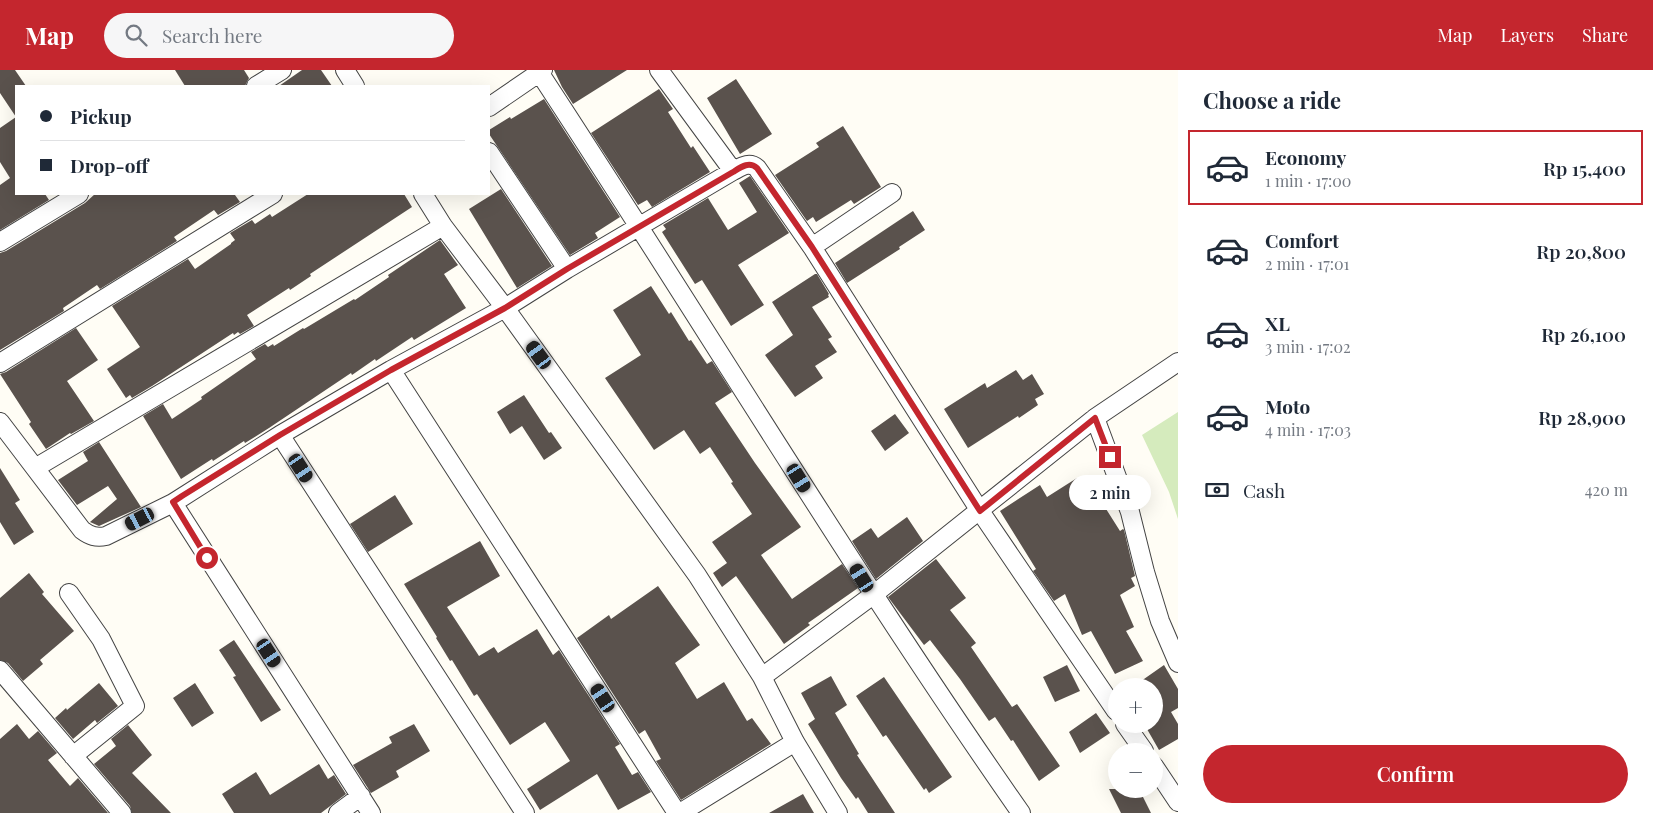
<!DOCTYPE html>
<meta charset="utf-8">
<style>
body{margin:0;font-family:"Playfair Display",serif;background:#f6f6f7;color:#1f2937;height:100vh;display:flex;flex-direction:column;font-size:19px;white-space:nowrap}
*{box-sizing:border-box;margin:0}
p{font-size:16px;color:#747a83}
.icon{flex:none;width:28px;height:28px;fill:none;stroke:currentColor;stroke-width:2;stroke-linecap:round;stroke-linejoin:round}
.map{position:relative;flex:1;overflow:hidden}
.drawer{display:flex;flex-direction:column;background:#fff;width:475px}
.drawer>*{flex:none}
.top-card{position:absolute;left:15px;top:15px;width:475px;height:110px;border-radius:0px;box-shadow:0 5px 20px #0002;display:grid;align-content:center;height:110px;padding:0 25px;background:#fff}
.buttons{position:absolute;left:1108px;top:608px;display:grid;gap:10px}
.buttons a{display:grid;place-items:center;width:55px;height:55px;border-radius:50%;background:#fff;box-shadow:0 5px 20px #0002;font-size:25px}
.end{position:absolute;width:22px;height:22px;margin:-11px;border:6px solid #c4262e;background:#fff;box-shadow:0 0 0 2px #fff}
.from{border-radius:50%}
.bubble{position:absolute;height:35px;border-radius:18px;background:#fff;box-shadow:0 5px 20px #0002;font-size:16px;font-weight:600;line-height:35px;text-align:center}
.car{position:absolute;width:15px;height:30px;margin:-15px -8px;border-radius:6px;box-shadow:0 0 4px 1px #0007;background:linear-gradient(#222 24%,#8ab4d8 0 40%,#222 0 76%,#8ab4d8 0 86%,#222 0)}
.top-card b{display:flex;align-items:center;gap:18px;height:48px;font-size:19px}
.top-card b+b{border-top:1px solid #e0e1e3}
.top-card i{width:12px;height:12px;background:#1f2937}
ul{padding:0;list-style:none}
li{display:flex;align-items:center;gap:15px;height:75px;margin:0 10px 8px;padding:0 15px;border:2px solid transparent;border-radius:0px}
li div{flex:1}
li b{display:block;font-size:19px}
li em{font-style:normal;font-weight:600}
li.current{border-color:#c4262e}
li>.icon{width:45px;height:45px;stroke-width:1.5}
h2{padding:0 25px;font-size:22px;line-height:60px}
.pay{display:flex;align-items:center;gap:12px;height:55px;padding:0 25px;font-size:19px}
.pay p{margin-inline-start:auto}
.action{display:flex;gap:10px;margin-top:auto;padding:10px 25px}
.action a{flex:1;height:58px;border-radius:30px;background:#c4262e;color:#fff;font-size:20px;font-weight:600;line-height:58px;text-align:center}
header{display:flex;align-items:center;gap:30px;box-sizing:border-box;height:70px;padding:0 25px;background:#c4262e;color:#fff}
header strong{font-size:24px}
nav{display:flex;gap:28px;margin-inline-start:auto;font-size:18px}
.search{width:350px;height:45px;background:#f6f6f7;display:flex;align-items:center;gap:12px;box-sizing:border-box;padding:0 18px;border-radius:28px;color:#747a83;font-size:19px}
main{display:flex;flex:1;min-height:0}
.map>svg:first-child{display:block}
.green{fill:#d5ebbd}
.building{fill:#5a524d}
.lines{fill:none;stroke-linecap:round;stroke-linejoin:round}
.minor-casing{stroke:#444;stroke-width:20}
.minor{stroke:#fff;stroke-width:18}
.route{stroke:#c4262e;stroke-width:6}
</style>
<header>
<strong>Map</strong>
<div class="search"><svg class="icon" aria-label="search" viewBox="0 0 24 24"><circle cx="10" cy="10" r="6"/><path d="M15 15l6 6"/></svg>Search here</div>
<nav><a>Map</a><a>Layers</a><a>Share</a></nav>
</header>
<main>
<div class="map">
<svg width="1178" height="743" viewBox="0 0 1178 743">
<rect width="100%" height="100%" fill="#fffdf5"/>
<path class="green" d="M1178 342V449L1169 422 1142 365Z"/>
<path class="building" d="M0 0H15L26 16H16V124H45L49 130 0 160V115L10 108 0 92V58L16 47 0 23Z
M175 0H244L249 8 245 16H185Z
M302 0H321L332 16H279Z
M554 0H627L573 34 562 17Z
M736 9 772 64 740 84 707 28Z
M659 19 673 39 668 42 691 78 693 76 710 102 652 137 647 130 638 135 591 63Z
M544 29 620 147 595 163 598 168 570 185 489 64V60L510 47 511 49Z
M843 56 881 117 854 134 851 130 816 152 813 147 807 151 775 105 819 77 816 73Z
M750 106 789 163 738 195 764 235 731 256 702 210 695 214 662 162 666 159 663 155 708 128 728 160 757 142 739 113Z
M501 119 552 196 517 218 469 139Z
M95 124H238L235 125 240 132 218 145 214 140 174 167 177 171 100 219 97 215 63 238 64 241 0 280V183L6 181 85 133Z
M308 124H404L412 137 310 204 311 206 290 220 289 218 247 245 254 256 240 264 238 262 234 265 233 263 152 316 132 328 130 325 126 328 107 299 140 277 112 236 188 189 195 199 231 174V173L235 170 230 163 252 150 255 154 270 144 272 147Z
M913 141 925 160 899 177 900 179 847 213 835 193Z
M440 170 458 195 444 204 466 238 414 270 412 267 376 291 375 289 352 305 351 303 269 358 245 373 244 371 213 391 212 389 181 409 143 346 163 334 172 349 202 329 201 327 256 289 251 282 265 274 268 277 273 274 274 276 303 258 304 259 354 229 355 230 389 207 388 205Z
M815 204H817L829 224 828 225 829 227 812 237 832 267 828 269 837 282 815 296 823 308 795 327 765 285 793 265 772 232Z
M651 216 669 244 671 242 689 271 691 270 707 294 712 291 732 322 715 333 755 393 801 457 761 485 792 529 842 494 858 518 808 553 810 555 784 574 736 506 722 517 713 503 727 493 712 472 752 444 731 413 733 412 710 377 700 384 684 360 654 380 605 308 641 285 613 240Z
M76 258 98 290 67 311 94 351 71 364 70 363 46 379 29 354 31 352 0 304 6 302Z
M1016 300 1023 310 1032 304 1044 324 1035 329 1038 335 1019 348 1018 346 968 378 944 339 985 313 987 318Z
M524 325 549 363 551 362 562 378 544 390 522 356 510 364 497 342Z
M895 344 909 363 885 381 871 361Z
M99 372 141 437 99 456 90 452 117 429 108 416 77 435 58 410 88 391 83 382Z
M0 398 20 430 15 433 34 462 14 475 0 452Z
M1077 408 1082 416 1089 412 1120 461 1123 459 1124 460 1135 506 1131 508 1135 516 1120 525 1134 557 1126 561 1143 591 1115 604 1091 561 1082 565 1065 524 1054 531 1033 501 1036 499 1000 441 1040 415 1047 427Z
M395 425 413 454 368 482 350 454Z
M907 447 923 471 876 509 852 471 871 458 878 468Z
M480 471 500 506 447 537 479 586 494 577 498 583 537 559 553 585 559 580 620 674 615 677 632 705 638 702 651 722 618 740 597 704 540 740 527 719 570 691 545 652 510 675 477 624 474 626 452 590 450 591 436 568 437 567 404 514Z
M936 489 966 528 950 540 976 573 971 577 1012 637 1017 634 1060 696 1039 711 1013 670 1011 671 995 647 989 651 960 609 930 570 924 575 888 527Z
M29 503 44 522 42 524 74 561 40 590 43 594 23 611 8 593 0 590V528Z
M658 516 700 575 675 593 697 629 724 612 747 651 752 648 771 674 681 730 656 691 661 689 645 660 639 664 577 568 609 545 611 549Z
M234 570 281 640 261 652 233 607 236 606 219 580Z
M1067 595 1080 621 1055 632 1043 607Z
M1164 595 1178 619V638L1171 642 1178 654V669L1159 680 1147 659 1154 654V616H1134Z
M831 606 847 635 835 643 859 684 857 685 895 743H868L858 727 856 729 841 708 808 654 815 649 801 623Z
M884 607 952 707 929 723 926 718 924 720 886 665 883 667 856 626Z
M99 613 118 636 97 653 95 650 73 669 55 648 66 638 67 640Z
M195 613 214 643 192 657 173 628Z
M1096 643 1110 663 1080 683 1069 662Z
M17 654 29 669 38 661 57 683 48 690 70 716 78 708 108 743H0V669Z
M414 654 430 681 396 701 399 707 371 723 353 695 392 673 389 667Z
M128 655 152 685 132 703 171 743H132L130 736 94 694 116 676 111 669Z
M319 694 328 709 334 705 346 724 321 743H234L222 724 256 702 270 725Z
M1109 719H1139L1151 743H1121Z
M803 724 814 743H769Z"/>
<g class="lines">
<g class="minor-casing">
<path id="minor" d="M345 0 355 16
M659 0 733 101
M539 2C701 249 852 501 1021 743
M256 16 282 0
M489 37 543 0
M489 82 567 199
M423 124 443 156 505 238 697 505 762 607 795 672 838 743
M0 172 79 124
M812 177 892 123
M0 293 273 124
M391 300 677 743
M1095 348 1130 442 1145 502 1160 551 1178 593
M0 352 82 460C90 466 96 468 106 466L173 433
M280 365 525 743
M35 398 443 156
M69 523 101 569 135 636 73 686
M0 600 122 743
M762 607 873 525 1095 348 1178 292
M1125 654 1144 681
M1154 696 1178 732
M338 743 361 726
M371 743 173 433 280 365 391 300 505 238 567 199 733 101C741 97 749 91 757 98L812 177 980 441 1116 641
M680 743 795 672"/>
</g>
<use href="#minor" class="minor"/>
</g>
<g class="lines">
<path class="route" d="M207 488 173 432 182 426 280 365 391 300 505 238 567 199 733 102C741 97 749 91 757 98L812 177 980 441 1095 348 1110 387"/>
</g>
</svg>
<div class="buttons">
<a>+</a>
<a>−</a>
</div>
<i class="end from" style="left:207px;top:488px"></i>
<i class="end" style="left:1110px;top:387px"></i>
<div class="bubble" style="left:1069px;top:405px;width:82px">2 min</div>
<i class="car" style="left:539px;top:285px;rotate:324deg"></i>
<i class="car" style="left:301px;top:398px;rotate:147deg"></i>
<i class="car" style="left:799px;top:408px;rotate:148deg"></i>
<i class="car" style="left:140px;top:449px;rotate:243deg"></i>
<i class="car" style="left:862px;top:508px;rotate:328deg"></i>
<i class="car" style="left:269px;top:583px;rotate:147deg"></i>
<i class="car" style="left:603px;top:628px;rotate:327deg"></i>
<div class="top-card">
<b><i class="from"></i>Pickup</b>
<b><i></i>Drop-off</b>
</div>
</div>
<section class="drawer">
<h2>Choose a ride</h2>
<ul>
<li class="current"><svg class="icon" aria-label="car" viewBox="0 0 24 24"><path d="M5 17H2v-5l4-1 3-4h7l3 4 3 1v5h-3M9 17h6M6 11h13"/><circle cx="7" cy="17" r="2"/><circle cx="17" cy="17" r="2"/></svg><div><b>Economy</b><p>1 min · 17:00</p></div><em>Rp 15,400</em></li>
<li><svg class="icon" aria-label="car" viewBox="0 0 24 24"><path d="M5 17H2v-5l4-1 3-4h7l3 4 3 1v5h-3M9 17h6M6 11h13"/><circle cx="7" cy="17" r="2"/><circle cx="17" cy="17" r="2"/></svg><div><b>Comfort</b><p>2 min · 17:01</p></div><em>Rp 20,800</em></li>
<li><svg class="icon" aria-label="car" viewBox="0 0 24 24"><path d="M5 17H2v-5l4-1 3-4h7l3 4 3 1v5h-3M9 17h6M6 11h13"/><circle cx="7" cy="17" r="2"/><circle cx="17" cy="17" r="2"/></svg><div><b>XL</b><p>3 min · 17:02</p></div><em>Rp 26,100</em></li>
<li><svg class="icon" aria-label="car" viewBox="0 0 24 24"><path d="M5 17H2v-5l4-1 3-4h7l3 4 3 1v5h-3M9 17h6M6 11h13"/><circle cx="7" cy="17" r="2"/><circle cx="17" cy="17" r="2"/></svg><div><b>Moto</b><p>4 min · 17:03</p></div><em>Rp 28,900</em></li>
</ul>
<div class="pay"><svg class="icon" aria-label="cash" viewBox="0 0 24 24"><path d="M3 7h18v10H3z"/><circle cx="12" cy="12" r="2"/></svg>Cash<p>420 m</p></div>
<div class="action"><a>Confirm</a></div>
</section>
</main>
